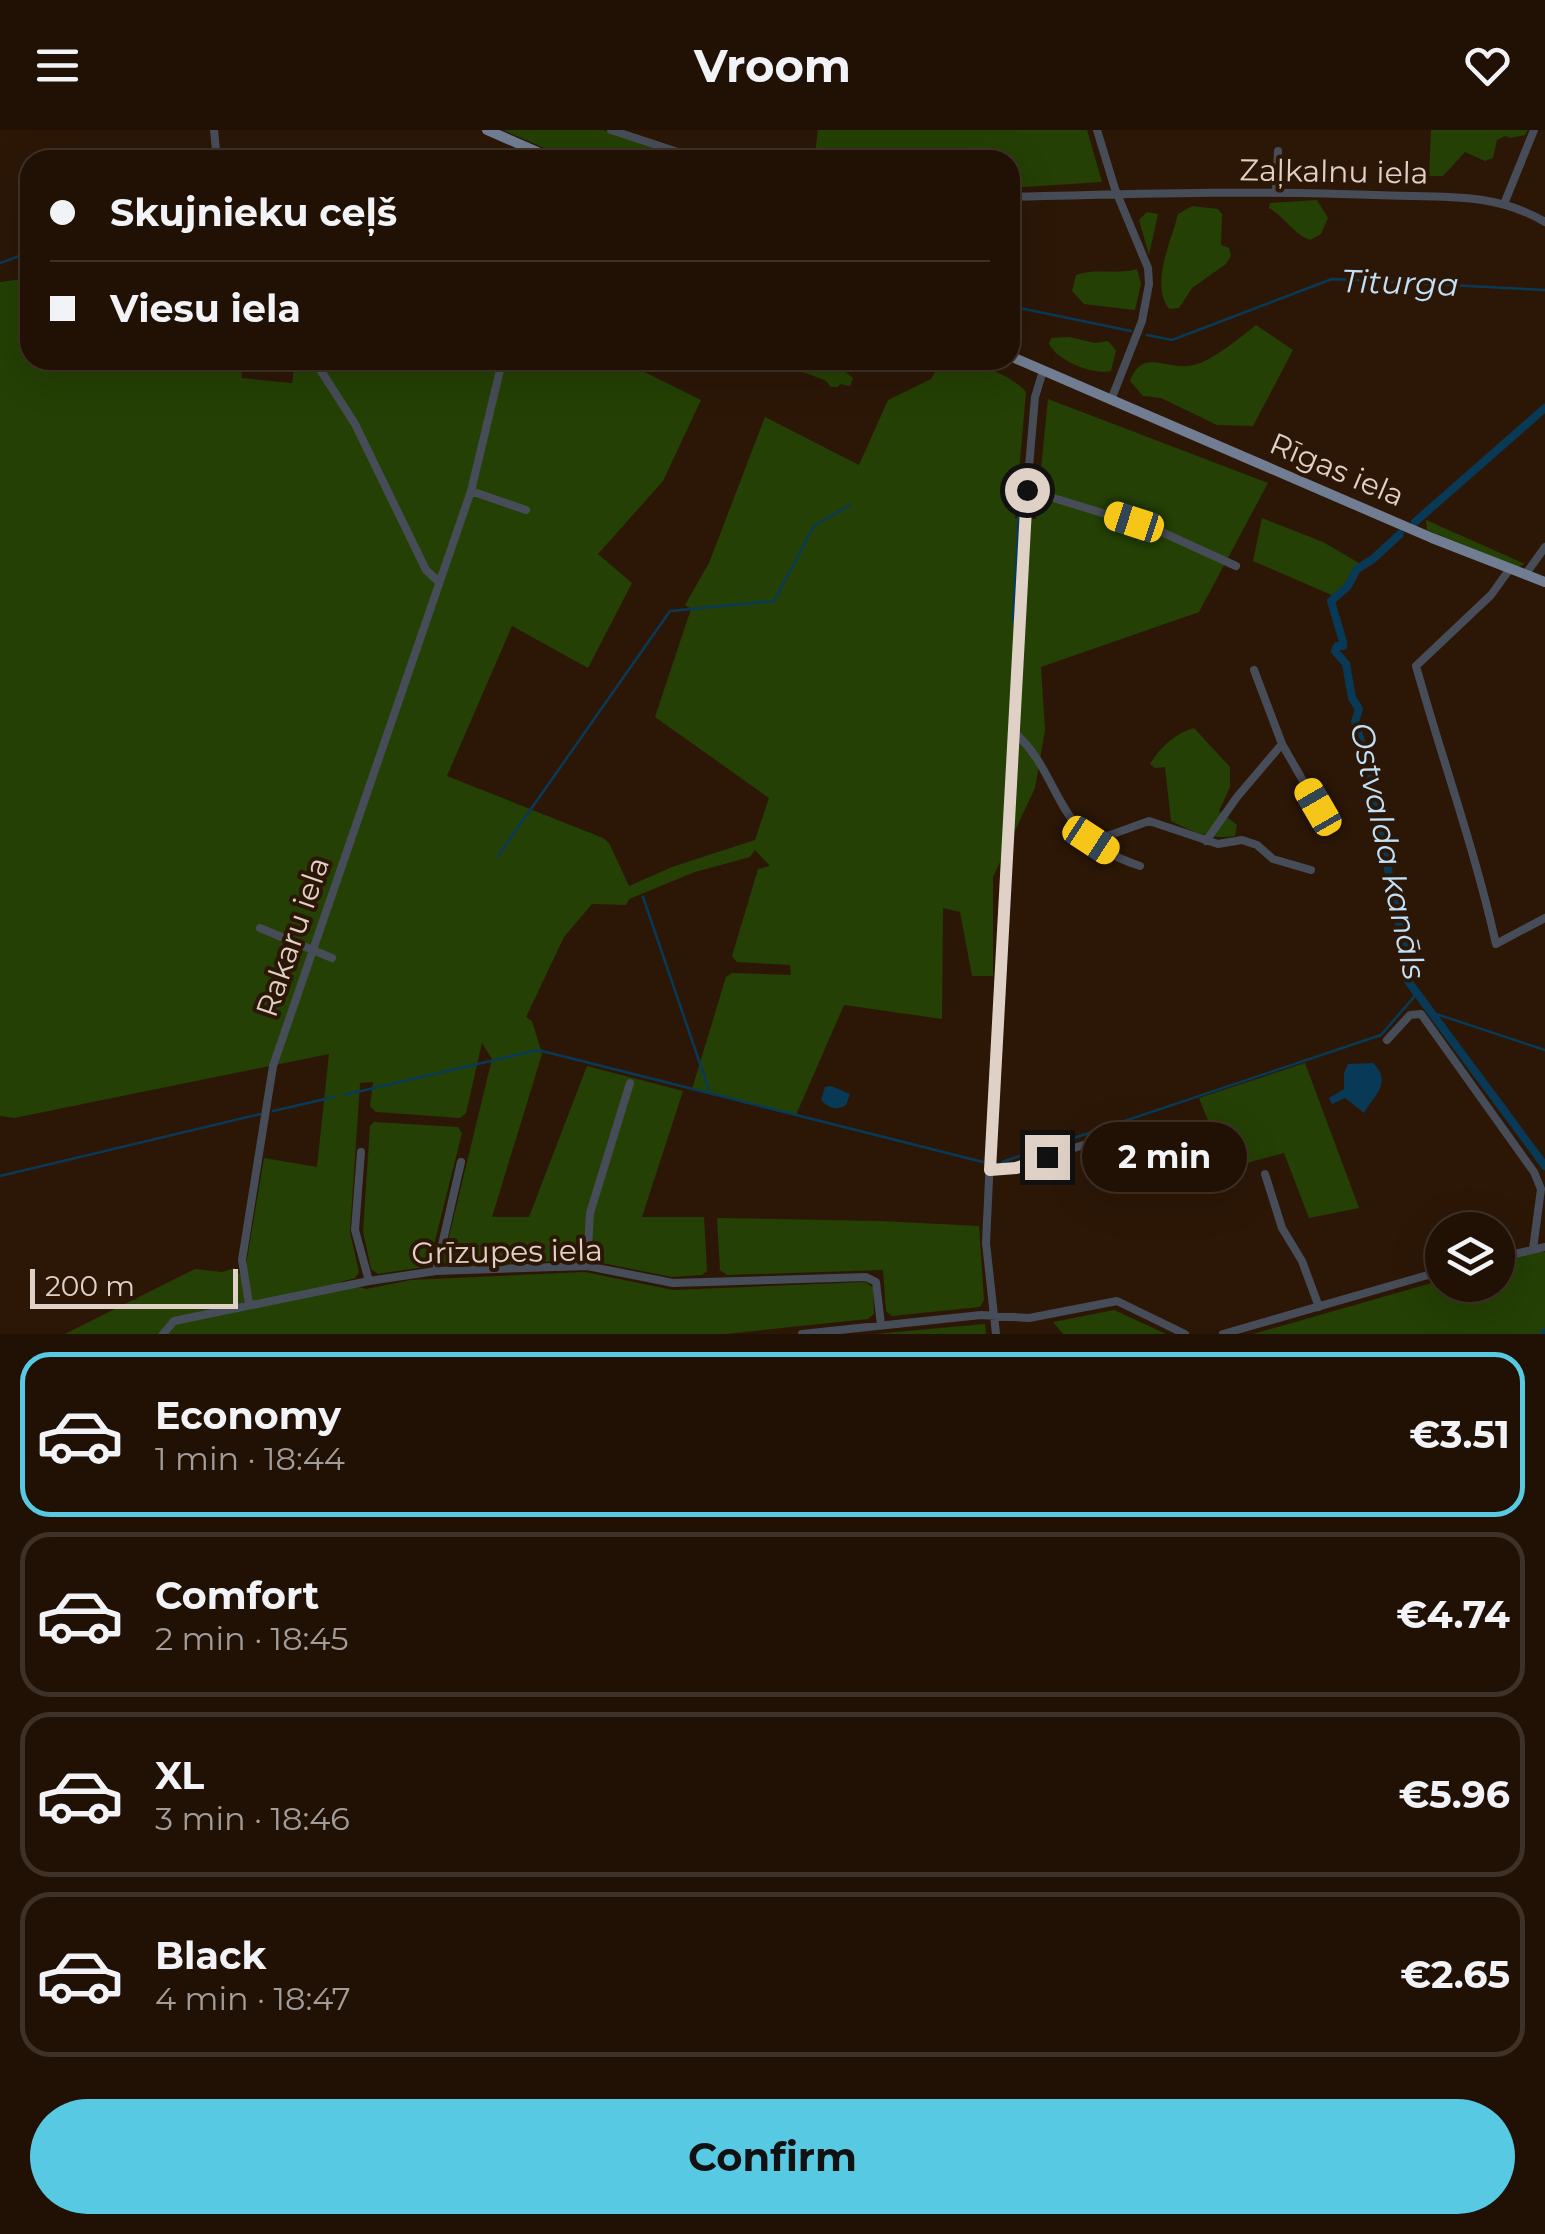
<!DOCTYPE html>
<meta charset="utf-8">
<style>
body{margin:0;font-family:Montserrat,sans-serif;background:#2d1f13;color:#f1f3f6;height:100vh;display:flex;flex-direction:column;font-size:38px;white-space:nowrap}
*{box-sizing:border-box;margin:0}
p{font-size:32px;color:#a29d9a}
.icon{flex:none;width:55px;height:55px;fill:none;stroke:currentColor;stroke-width:2;stroke-linecap:round;stroke-linejoin:round}
.map{position:relative;height:1204px;overflow:hidden}
.side{display:flex;flex-direction:column;background:#211105;flex:1}
.side>*{flex:none}
.hud{position:absolute;left:20px;top:20px;width:1000px;height:220px;border-radius:30px;box-shadow:0 10px 40px #0002,0 0 0 2px #3e3127;display:grid;align-content:center;height:220px;padding:0 30px;background:#211105}
.tools{position:absolute;left:1425px;top:1082px;display:grid;gap:20px}
.tools a{display:grid;place-items:center;width:90px;height:90px;border-radius:50%;background:#211105;box-shadow:0 10px 40px #0002,0 0 0 2px #3e3127;font-size:50px}
.scale{position:absolute;left:30px;bottom:25px;width:208px;box-sizing:border-box;padding-left:10px;border:5px solid #e0d1c7;border-top:0;font-size:28px;line-height:35px;white-space:nowrap;color:#e0d1c7;-webkit-text-stroke:8px #2c1707;paint-order:stroke}
.end{position:absolute;width:45px;height:45px;margin:-22px;border:12px solid #e0d1c7;background:#111;box-shadow:0 0 0 5px #111}
.from{border-radius:50%}
.bubble{position:absolute;height:70px;border-radius:35px;background:#211105;box-shadow:0 10px 40px #0002,0 0 0 2px #3e3127;font-size:32px;font-weight:700;line-height:70px;text-align:center}
.car{position:absolute;width:30px;height:60px;margin:-30px -15px;border-radius:12px;box-shadow:0 0 8px 2px #0007;background:linear-gradient(#f5c518 24%,#345 0 40%,#f5c518 0 76%,#345 0 86%,#f5c518 0)}
.hud b{display:flex;align-items:center;gap:35px;height:95px;font-size:38px}
.hud b+b{border-top:2px solid #3e3127}
.hud i{width:25px;height:25px;background:#f1f3f6}
ul{padding:18px 0 0;list-style:none}
li{display:flex;align-items:center;gap:30px;height:165px;margin:0 20px 15px;padding:0 10px;border:5px solid #3e3127;border-radius:30px}
li div{flex:1}
li b{display:block;font-size:38px}
li em{font-style:normal;font-weight:700}
li.current{border-color:#58c9e3}
li>.icon{width:90px;height:90px;stroke-width:1.5}
.cta{display:flex;gap:20px;margin-top:auto;padding:20px 30px}
.cta a{flex:1;height:115px;border-radius:60px;background:#58c9e3;color:#111;font-size:40px;font-weight:700;line-height:115px;text-align:center}
header{display:flex;justify-content:space-between;align-items:center;height:130px;padding:0 30px;background:#211105;font-size:45px;font-weight:700}
.map>svg:first-child{display:block}
.green{fill:#244004}
.water{fill:#083a58}
.lines{fill:none;stroke-linecap:round;stroke-linejoin:round}
.stream{stroke:#083a58;stroke-width:2.5}
.canal{stroke:#083a58;stroke-width:8}
.minor{stroke:#474d58;stroke-width:8}
.major{stroke:#717d93;stroke-width:10}
.route{stroke:#e0d1c7;stroke-width:12}
.labels{text-anchor:middle;stroke-width:8;stroke-linejoin:round;paint-order:stroke}
.street-label{font-size:30px;fill:#e0d1c7;stroke:#2c1707}
.water-label{font-size:32px;font-style:italic;fill:#c0e1fa;stroke:#2c1707}
</style>
<header><svg class="icon" aria-label="menu" viewBox="0 0 24 24"><path d="M4 6h16M4 12h16M4 18h16"/></svg>Vroom<svg class="icon" aria-label="heart" viewBox="0 0 24 24"><path d="M12 20l-8-8c-3-5 5-10 8-4 3-6 11-1 8 4z"/></svg></header>
<div class="map">
<svg width="1545" height="1204" viewBox="0 0 1545 1204">
<rect width="100%" height="100%" fill="#2c1707"/>
<path class="green" d="M503 0H603L667 21 665 30H572Z
M818 0H1087L1102 52 1010 58V30H814Z
M1431 0H1528L1525 5 1511 8 1505 6 1497 10 1493 28 1485 31 1465 22 1443 46H1429Z
M1317 70 1328 88 1321 104 1310 110C1292 103 1286 88 1269 78L1270 73Z
M1192 76 1218 79 1222 84 1221 115 1229 118 1231 126 1226 134 1192 158 1179 178 1169 179C1150 153 1171 113 1178 84Z
M1147 82 1158 84 1149 125 1139 90Z
M1137 139 1141 154 1135 180 1084 174 1072 161 1076 145C1095 138 1117 145 1137 139Z
M30 148V230H240L242 248 292 253 295 230H620L701 270 663 351 598 424 632 453 588 538 512 496 447 646 603 708 609 713 629 756 672 737 755 710 769 668 655 587 691 479 685 475 709 433 765 287 859 335 888 270 931 249 942 230C969 230 1008 242 1026 262L1015 388 1036 389 1048 269 1268 353 1199 482 1041 537 1045 600 1035 658 993 747V846H972L960 782 943 778 942 889 844 875 796 985 692 959 726 847 732 843 791 845 790 835 737 832 732 826 758 739 770 736 755 720 750 727 695 742 629 769 626 775 592 774 564 807 526 887 532 891 542 924 492 1087H529L587 936 683 961 642 1087H704L707 1141 702 1145 672 1147 587 1130 447 1136 443 1131 492 929 482 913 466 983 460 988 376 982 370 976 373 952 360 953 350 1102 359 1142 355 1148 340 1152 366 1159 411 1150 585 1142 673 1160 866 1152 873 1158 874 1184 868 1189 725 1204H65L195 1139 222 1142 235 1138 236 1143 248 1144 246 1135 264 1028 317 1037 329 924 14 988 0 986V152Z
M1256 195 1293 220 1253 296 1217 295 1161 268 1143 266 1130 251C1143 216 1168 242 1194 235 1212 231 1241 207 1256 195Z
M1069 207 1095 213 1108 211 1116 220 1111 241C1092 245 1058 231 1049 214L1051 208Z
M781 230H850V235L838 236 853 248 850 256 840 254 838 257H831L826 251C812 245 799 240 783 238Z
M1262 388 1323 412 1359 433 1336 467 1253 431Z
M1426 390 1525 434 1518 437 1427 400Z
M1194 598 1230 637V657L1219 681 1237 695 1235 706C1211 710 1192 702 1171 691L1165 637 1155 638 1150 634C1160 617 1176 603 1194 598Z
M1305 933 1359 1078 1309 1088 1284 1023 1227 1038 1199 968Z
M374 992 458 997 462 1003 430 1131 424 1137 378 1144 371 1139 363 1101 370 996Z
M717 1088 880 1091 979 1096 984 1170 980 1177 892 1186 886 1181 883 1140 727 1145 720 1140Z
M1530 1122H1545V1204H1253L1442 1150V1155H1498V1136Z
M1114 1180 1166 1204H1063L1053 1192Z
M985 1194 986 1204H874Z"/>
<path class="water" d="M1373 933C1393 953 1374 965 1364 983L1345 968 1332 974 1329 968 1344 959V943L1348 934Z
M831 956 850 964 846 975C836 981 829 978 821 970L825 957Z"/>
<g class="lines">
<path class="stream" d="M0 133 30 122
M1010 176 1131 201
M1147 205 1172 210 1332 149 1545 160
M1013 491 1019 381
M498 726 670 481 774 471 814 396 850 375
M643 767 709 960
M1433 883 1545 920
M344 965 538 920 983 1032
M273 981 334 967
M1002 1032 1381 905 1414 867V860
M0 1046 260 984"/>
<path class="canal" d="M1415 392 1545 278
M1400 404 1373 429 1357 439 1348 456 1331 471 1343 512V516H1337L1335 521 1346 534 1352 568 1359 579 1355 592 1365 624 1400 799 1406 804 1407 820 1412 823 1408 851 1545 1036
M1545 1204V1202"/>
<path class="minor" d="M214 0 217 30
M611 0 702 30
M1097 0 1115 59 1148 138 1149 154 1142 191 1111 270
M1276 62 1278 21
M1010 67C1131 64 1254 60 1375 65 1434 68 1492 60 1545 92
M1504 74 1534 0
M314 230 355 294 426 440 439 452
M1027 360 1155 399 1236 436
M471 361 526 380
M1509 440 1491 465 1416 536C1442 629 1475 720 1496 814L1545 788
M1525 445 1545 417
M1254 540 1282 614 1318 677
M1014 602C1047 631 1053 669 1080 700 1095 718 1119 729 1140 736
M1087 707 1094 709 1113 704 1149 691 1218 714 1242 710 1257 715 1273 729 1311 740
M1206 711 1237 667 1282 614
M260 798 332 828
M1387 910 1410 885 1421 884 1534 1042 1541 1059 1533 1119
M361 1022 355 1100 369 1151
M990 1041 1016 1037 1111 1006
M1265 1044 1282 1098 1302 1131 1319 1177
M1498 1128 1545 1117
M587 1136 590 1083 630 953
M436 1141 461 1032
M249 1174 242 1130 273 936 471 361 500 240
M163 1204 174 1191 369 1151 436 1141 587 1136 673 1153 866 1147 876 1152 881 1195
M802 1204 981 1185 1029 1188 1117 1171 1185 1204
M996 1204 986 1113 996 899 1027 360 1035 267 1043 241
M1223 1204 1442 1141"/>
<path class="major" d="M487 0 556 30
M1010 226 1432 408 1545 452"/>
</g>
<g class="lines">
<path class="route" d="M1027 360 990 1040 1016 1038 1047 1027"/>
</g>
<g class="labels">
<g class="street-label">
<text transform="translate(1334 42) rotate(1)" y="10">Zaļkalnu iela</text>
<text transform="translate(1337 340) rotate(23)" y="10">Rīgas iela</text>
<text transform="translate(293 807) rotate(-71)" y="10">Rakaru iela</text>
<text transform="translate(507 1122) rotate(-1)" y="10">Grīzupes iela</text>
</g>
<g class="water-label">
<text transform="translate(1400 153) rotate(2)" y="11">Titurga</text>
<text transform="translate(1388 721) rotate(78)" y="11">Ostvalda kanāls</text>
</g>
</g>
</svg>
<div class="tools">
<a><svg class="icon" aria-label="layers" viewBox="0 0 24 24"><path d="M12 4l9 5-9 5-9-5zM3 14l9 5 9-5"/></svg></a>
</div>
<div class="scale">200 m</div>
<i class="end from" style="left:1027px;top:360px"></i>
<i class="end" style="left:1047px;top:1027px"></i>
<div class="bubble" style="left:1082px;top:992px;width:165px">2 min</div>
<i class="car" style="left:1134px;top:392px;rotate:288deg"></i>
<i class="car" style="left:1318px;top:677px;rotate:330deg"></i>
<i class="car" style="left:1091px;top:710px;rotate:123deg"></i>
<div class="hud">
<b><i class="from"></i>Skujnieku ceļš</b>
<b><i></i>Viesu iela</b>
</div>
</div>
<section class="side">
<ul>
<li class="current"><svg class="icon" aria-label="car" viewBox="0 0 24 24"><path d="M5 17H2v-5l4-1 3-4h7l3 4 3 1v5h-3M9 17h6M6 11h13"/><circle cx="7" cy="17" r="2"/><circle cx="17" cy="17" r="2"/></svg><div><b>Economy</b><p>1 min · 18:44</p></div><em>€3.51</em></li>
<li><svg class="icon" aria-label="car" viewBox="0 0 24 24"><path d="M5 17H2v-5l4-1 3-4h7l3 4 3 1v5h-3M9 17h6M6 11h13"/><circle cx="7" cy="17" r="2"/><circle cx="17" cy="17" r="2"/></svg><div><b>Comfort</b><p>2 min · 18:45</p></div><em>€4.74</em></li>
<li><svg class="icon" aria-label="car" viewBox="0 0 24 24"><path d="M5 17H2v-5l4-1 3-4h7l3 4 3 1v5h-3M9 17h6M6 11h13"/><circle cx="7" cy="17" r="2"/><circle cx="17" cy="17" r="2"/></svg><div><b>XL</b><p>3 min · 18:46</p></div><em>€5.96</em></li>
<li><svg class="icon" aria-label="car" viewBox="0 0 24 24"><path d="M5 17H2v-5l4-1 3-4h7l3 4 3 1v5h-3M9 17h6M6 11h13"/><circle cx="7" cy="17" r="2"/><circle cx="17" cy="17" r="2"/></svg><div><b>Black</b><p>4 min · 18:47</p></div><em>€2.65</em></li>
</ul>
<div class="cta"><a>Confirm</a></div>
</section>
